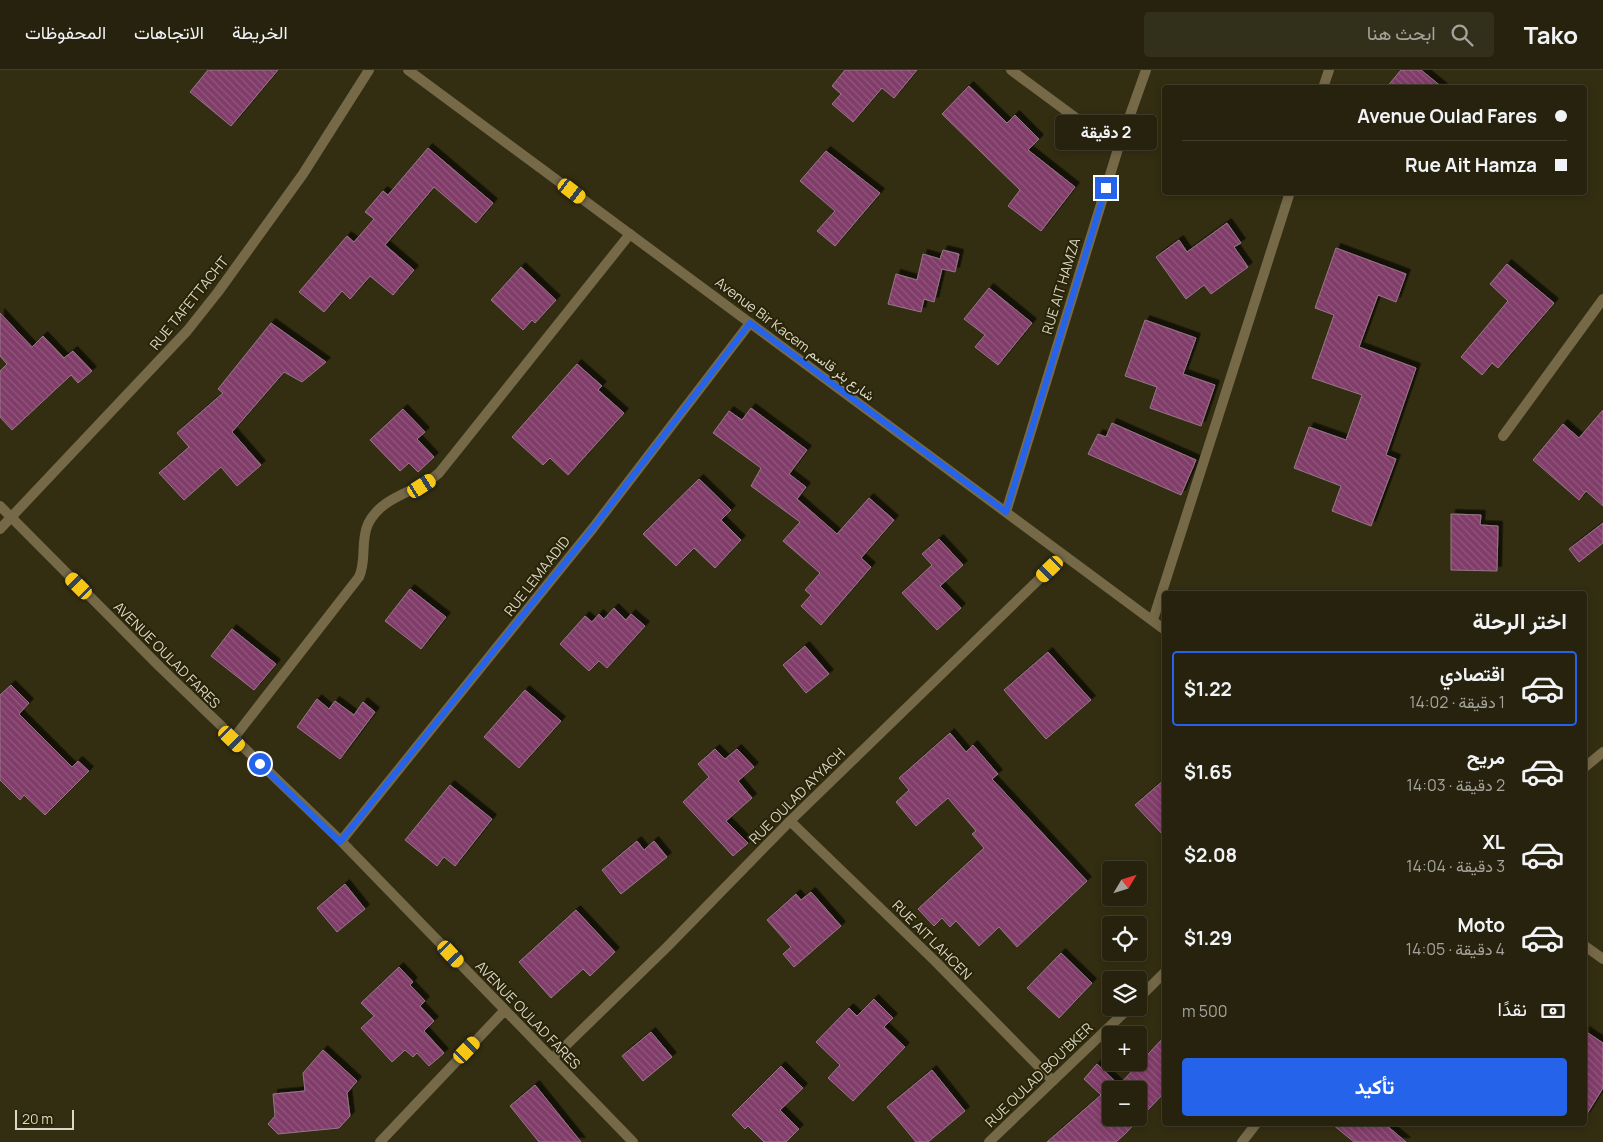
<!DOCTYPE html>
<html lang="ar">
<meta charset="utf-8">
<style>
body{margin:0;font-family:Manrope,Vazirmatn,sans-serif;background:#322f1b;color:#f1f3f6;direction:rtl;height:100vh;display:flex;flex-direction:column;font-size:19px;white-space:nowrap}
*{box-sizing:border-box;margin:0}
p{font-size:16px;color:#a4a49d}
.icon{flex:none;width:28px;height:28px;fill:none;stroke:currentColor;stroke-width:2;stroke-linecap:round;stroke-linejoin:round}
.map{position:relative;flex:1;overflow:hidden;direction:ltr}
.sheet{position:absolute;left:1162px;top:521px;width:425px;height:535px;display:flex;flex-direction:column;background:#26220d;border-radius:5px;box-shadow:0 2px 8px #0003,0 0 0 1px #423f2e;direction:rtl}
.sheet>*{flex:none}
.banner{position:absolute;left:1162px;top:15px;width:425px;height:110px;border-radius:5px;box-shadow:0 2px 8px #0003,0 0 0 1px #423f2e;direction:rtl;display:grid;align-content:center;height:110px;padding:0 20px;background:#26220d}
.needle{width:32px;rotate:52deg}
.controls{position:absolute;left:1102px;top:791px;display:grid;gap:10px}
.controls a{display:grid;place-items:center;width:45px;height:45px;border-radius:5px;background:#26220d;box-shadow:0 2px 8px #0003,0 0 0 1px #423f2e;font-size:25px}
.scale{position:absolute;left:15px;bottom:12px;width:59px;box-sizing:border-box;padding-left:5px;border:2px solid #dad7c7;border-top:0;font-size:14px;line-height:18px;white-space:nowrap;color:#dad7c7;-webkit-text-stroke:4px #292307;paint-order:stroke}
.end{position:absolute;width:22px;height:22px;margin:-11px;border:6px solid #2563eb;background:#fff;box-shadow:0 0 0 2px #fff}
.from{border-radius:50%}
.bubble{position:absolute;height:35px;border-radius:5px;background:#26220d;box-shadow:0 2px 8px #0003,0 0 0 1px #423f2e;font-size:16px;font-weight:700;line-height:35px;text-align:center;direction:rtl}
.car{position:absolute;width:15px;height:30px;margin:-15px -8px;border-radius:6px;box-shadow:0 0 4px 1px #0007;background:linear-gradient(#f5c518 24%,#345 0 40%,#f5c518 0 76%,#345 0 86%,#f5c518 0)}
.banner b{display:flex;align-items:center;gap:18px;height:48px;font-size:19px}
.banner b+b{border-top:1px solid #423f2e}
.banner i{width:12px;height:12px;background:#f1f3f6}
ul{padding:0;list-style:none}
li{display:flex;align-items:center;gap:15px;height:75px;margin:0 10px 8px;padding:0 10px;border:2px solid transparent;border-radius:5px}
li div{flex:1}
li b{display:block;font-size:19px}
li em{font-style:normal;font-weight:700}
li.selected{border-color:#2563eb}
li>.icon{width:45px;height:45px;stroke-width:1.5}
h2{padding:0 20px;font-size:22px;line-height:60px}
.pay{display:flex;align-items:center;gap:12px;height:55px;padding:0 20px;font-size:19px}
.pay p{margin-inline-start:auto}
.button{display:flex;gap:10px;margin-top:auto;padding:10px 20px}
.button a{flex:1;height:58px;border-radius:5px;background:#2563eb;color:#fff;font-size:20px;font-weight:700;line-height:58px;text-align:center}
header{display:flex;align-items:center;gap:30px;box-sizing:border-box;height:70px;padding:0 25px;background:#26220d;border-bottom:1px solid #423f2e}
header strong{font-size:24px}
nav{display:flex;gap:28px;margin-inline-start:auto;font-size:18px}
.search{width:350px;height:45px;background:#322f1b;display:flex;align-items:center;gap:12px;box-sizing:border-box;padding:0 18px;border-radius:5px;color:#a4a49d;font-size:19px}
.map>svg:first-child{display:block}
.building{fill:url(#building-back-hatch);stroke:#967889;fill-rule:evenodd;filter:url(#shadow)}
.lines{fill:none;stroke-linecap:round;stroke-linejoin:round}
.minor{stroke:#756948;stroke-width:10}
.tertiary{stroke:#756948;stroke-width:10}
.route{stroke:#2563eb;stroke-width:6}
.labels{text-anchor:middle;stroke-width:4;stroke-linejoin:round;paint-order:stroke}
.street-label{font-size:14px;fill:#dad7c7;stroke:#292307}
</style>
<header>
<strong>Tako</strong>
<div class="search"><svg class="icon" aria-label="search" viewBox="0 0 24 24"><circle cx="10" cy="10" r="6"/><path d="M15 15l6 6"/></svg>ابحث هنا</div>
<nav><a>الخريطة</a><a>الاتجاهات</a><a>المحفوظات</a></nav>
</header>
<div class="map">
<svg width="1603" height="1072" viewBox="0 0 1603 1072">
<defs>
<pattern id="building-back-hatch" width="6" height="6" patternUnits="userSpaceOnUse" patternTransform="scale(1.25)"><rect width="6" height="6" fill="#813c69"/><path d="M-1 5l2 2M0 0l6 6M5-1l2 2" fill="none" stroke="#92577d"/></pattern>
<filter id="shadow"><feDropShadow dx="4.5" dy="-4.5" stdDeviation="0" flood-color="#0009"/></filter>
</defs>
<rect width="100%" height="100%" fill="#332d11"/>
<path class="building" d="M208 0H278L231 56 190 22Z
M845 0H917L894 28 882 18 853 52 832 34 841 24 832 16Z
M1401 0H1421L1443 18H1386Z
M969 16 1007 53 1015 45 1039 69 1028 80 1075 117 1041 161 1008 136 1020 120 942 44Z
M428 78 493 133 476 153 434 117 385 175 414 200 393 225 370 206 350 229 342 221 324 242 299 222 347 166 354 172 374 149 365 142 383 121 388 125Z
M826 81 880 123 835 176 817 161 835 141 800 111Z
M1227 153 1241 173 1234 177 1248 197 1211 224 1204 215 1186 229 1156 187 1179 170 1187 182Z
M1336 178 1406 204 1396 232 1378 225 1359 277 1416 298 1386 385 1396 389 1371 456 1332 441 1341 416 1294 398 1309 357 1346 370 1362 325 1312 308 1334 245 1315 238Z
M943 180 959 184 955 202 942 199 934 232 924 229 921 242 888 234 896 204 917 210 923 184 940 189Z
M1507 194 1554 233 1498 298 1492 293 1482 305 1461 287 1508 231 1490 214Z
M521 197 556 230 535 253 532 250 523 260 491 230Z
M989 218 1032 253 998 295 975 277 985 265 964 249Z
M0 243 32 277 43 266 64 288 73 281 92 301 78 313 71 305 12 360 0 347V301L7 294 0 286Z
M1145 250 1196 268 1183 304 1215 315 1201 356 1150 338 1157 317 1125 306Z
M271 253 326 292 302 312 284 302 232 362 261 395 237 416 221 397 184 430 159 403 189 377 177 363 223 323 218 319Z
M577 294 602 316 598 320 624 343 568 405 550 388 543 395 512 367Z
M751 338 807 380 789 404 806 417 797 429 837 464 869 428 894 450 861 488 871 497 821 555 801 536 811 525 805 520 820 503 783 471 800 452 751 416 761 398 713 363 729 341 742 350Z
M403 339 425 362 417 369 434 387 418 402 409 393 400 401 370 370Z
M1603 340V436L1586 421 1579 430 1533 390 1563 354 1579 368Z
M1112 353 1196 390 1181 425 1088 384 1098 364 1106 367Z
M699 409 731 440 721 450 741 470 715 498 694 478 676 496 643 464Z
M1451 444 1481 445 1480 455 1498 456 1497 501 1451 500Z
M1603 453V473L1579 492 1569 479Z
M939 469 963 495 940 516 961 538 937 560 902 523 932 495 922 484Z
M410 519 446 547 421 579 385 551Z
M614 538 626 550 631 544 645 556 607 598 599 591 589 601 560 574 585 546 592 552 599 544 604 549Z
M232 559 276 594 254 620 211 586Z
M805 576 829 604 806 623 783 595Z
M1048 582 1091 630 1046 669 1004 620Z
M11 615 29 633 19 644 72 697 78 691 89 701 45 745 24 725 20 730 0 710V625Z
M525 620 561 651 519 698 484 667Z
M317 629 329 639 335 631 354 645 363 632 375 642 340 689 297 657Z
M950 663 966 682 973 675 998 704 992 709 1087 811 1017 877 999 857 979 876 956 851 950 857 942 848 934 856 918 839 984 778 972 764 976 761 948 728 916 756 896 732 909 720 899 708Z
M715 679 725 689 737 679 754 697 738 711 752 728 726 751 748 773 733 786 683 732 709 707 698 694Z
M1165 709V767L1135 735Z
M450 715 492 749 455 796 444 787 437 796 405 770Z
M637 771 644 780 654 771 667 787 621 824 602 800Z
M345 814 365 839 337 862 317 838Z
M811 822 841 856 794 897 783 884 791 877 767 850 796 824 801 830Z
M576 840 615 882 590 906 583 899 551 928 519 892Z
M1061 883 1092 913 1059 948 1027 918Z
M399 897 413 912 410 915 425 931 420 936 434 951 424 961 444 983 429 996 417 983 413 987 405 980 392 992 361 958 374 946 361 933Z
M874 929 893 948 884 957 905 977 853 1031 828 1008 840 995 816 972 849 938 857 946Z
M1585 961 1603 973V1018L1585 1047Z
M651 962 672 987 643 1011 622 986Z
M1165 966V1022L1126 1063 1116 1072H1047L1101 1025 1084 1009 1097 994 1119 1015ZM1111 1020H1139V1048H1111Z
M323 980 357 1011 347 1023 350 1046 339 1058 278 1064 268 1054 275 1046 273 1024 305 1021 303 1003Z
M781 996 803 1018 780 1040 799 1059 786 1072H764L748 1056 745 1059 732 1045Z
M932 1000 965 1041 928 1072H916L887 1037Z
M535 1015 581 1072H539L510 1036Z
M1332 1054H1385L1406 1072H1354Z"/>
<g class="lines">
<path class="minor" d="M1011 0 1118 79
M1323 18 1329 0
M1503 366 1603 229
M0 436 160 597 341 771 633 1072
M1006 442 1118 79 1146 0
M0 459 187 261 218 222 303 104 369 0
M1153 550 1290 122
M233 669 359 507C367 490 360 472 368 454 382 425 417 423 439 403L630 164
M790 751 935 891 1053 1011
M341 771 593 458 750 253
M1139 928 1165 902
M552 989 667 877 790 751 1063 486
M380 1072 504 941
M989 1072 1129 938
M1242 1072 1256 1054"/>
<path class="tertiary" d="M408 0 1165 560
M1585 697 1603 682
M1585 876 1603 889"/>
</g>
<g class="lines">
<path class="route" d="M260 694 340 772 593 458 750 253 1006 442 1106 118"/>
</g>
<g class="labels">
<g class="street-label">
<text transform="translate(1061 216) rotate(-73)" y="5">RUE AIT HAMZA</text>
<text transform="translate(189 233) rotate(-51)" y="5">RUE TAFETTACHT</text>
<text transform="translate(795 269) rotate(37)" y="5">Avenue Bir Kacem شارع بئر قاسم</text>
<text transform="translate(537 506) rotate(-52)" y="5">RUE LEMAADID</text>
<text transform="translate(167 585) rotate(45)" y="5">AVENUE OULAD FARES</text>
<text transform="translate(797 726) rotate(-45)" y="5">RUE OULAD AYYACH</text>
<text transform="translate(932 870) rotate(45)" y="5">RUE AIT LAHCEN</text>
<text transform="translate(528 945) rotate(46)" y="5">AVENUE OULAD FARES</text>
<text transform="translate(1039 1005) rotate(-44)" y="5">RUE OULAD BOU'BKER</text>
</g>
</g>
</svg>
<div class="controls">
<a><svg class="needle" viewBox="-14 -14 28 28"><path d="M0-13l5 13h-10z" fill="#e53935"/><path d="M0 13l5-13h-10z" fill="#a4a49d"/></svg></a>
<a><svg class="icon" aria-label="locate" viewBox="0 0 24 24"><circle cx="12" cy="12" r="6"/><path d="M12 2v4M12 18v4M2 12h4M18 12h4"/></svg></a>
<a><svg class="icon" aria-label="layers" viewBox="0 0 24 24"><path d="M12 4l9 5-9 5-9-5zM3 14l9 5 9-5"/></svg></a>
<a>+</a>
<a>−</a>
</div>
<div class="scale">20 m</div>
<i class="end from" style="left:260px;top:694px"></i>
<i class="end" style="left:1106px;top:118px"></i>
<div class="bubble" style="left:1055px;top:45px;width:102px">2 دقيقة</div>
<i class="car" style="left:572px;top:121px;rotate:127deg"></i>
<i class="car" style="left:422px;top:416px;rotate:58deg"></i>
<i class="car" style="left:1050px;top:499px;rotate:226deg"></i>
<i class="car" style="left:79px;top:516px;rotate:315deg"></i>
<i class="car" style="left:232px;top:669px;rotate:134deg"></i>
<i class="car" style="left:451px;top:884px;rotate:137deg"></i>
<i class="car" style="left:467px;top:980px;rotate:44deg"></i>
<div class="banner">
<b><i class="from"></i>Avenue Oulad Fares</b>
<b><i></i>Rue Ait Hamza</b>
</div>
<section class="sheet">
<h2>اختر الرحلة</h2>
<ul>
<li class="selected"><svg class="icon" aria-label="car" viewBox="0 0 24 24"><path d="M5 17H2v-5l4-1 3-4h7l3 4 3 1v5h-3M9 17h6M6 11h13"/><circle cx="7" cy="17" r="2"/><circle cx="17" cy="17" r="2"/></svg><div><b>اقتصادي</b><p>1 دقيقة · 14:02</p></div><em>$1.22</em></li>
<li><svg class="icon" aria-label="car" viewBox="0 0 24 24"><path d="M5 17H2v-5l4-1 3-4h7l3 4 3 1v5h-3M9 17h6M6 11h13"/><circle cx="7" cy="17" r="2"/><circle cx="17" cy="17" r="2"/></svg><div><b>مريح</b><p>2 دقيقة · 14:03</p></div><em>$1.65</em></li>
<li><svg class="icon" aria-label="car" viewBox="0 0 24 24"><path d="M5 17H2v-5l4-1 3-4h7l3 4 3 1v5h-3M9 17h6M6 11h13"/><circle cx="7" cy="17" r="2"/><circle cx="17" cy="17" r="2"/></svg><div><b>XL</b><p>3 دقيقة · 14:04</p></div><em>$2.08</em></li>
<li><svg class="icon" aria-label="car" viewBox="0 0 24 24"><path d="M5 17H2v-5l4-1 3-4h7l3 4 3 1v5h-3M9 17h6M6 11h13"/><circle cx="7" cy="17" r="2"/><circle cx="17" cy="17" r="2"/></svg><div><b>Moto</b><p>4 دقيقة · 14:05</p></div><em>$1.29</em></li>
</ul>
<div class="pay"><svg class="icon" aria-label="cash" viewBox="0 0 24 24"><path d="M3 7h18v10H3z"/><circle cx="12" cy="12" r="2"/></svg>نقدًا<p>500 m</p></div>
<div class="button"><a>تأكيد</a></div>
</section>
</div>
